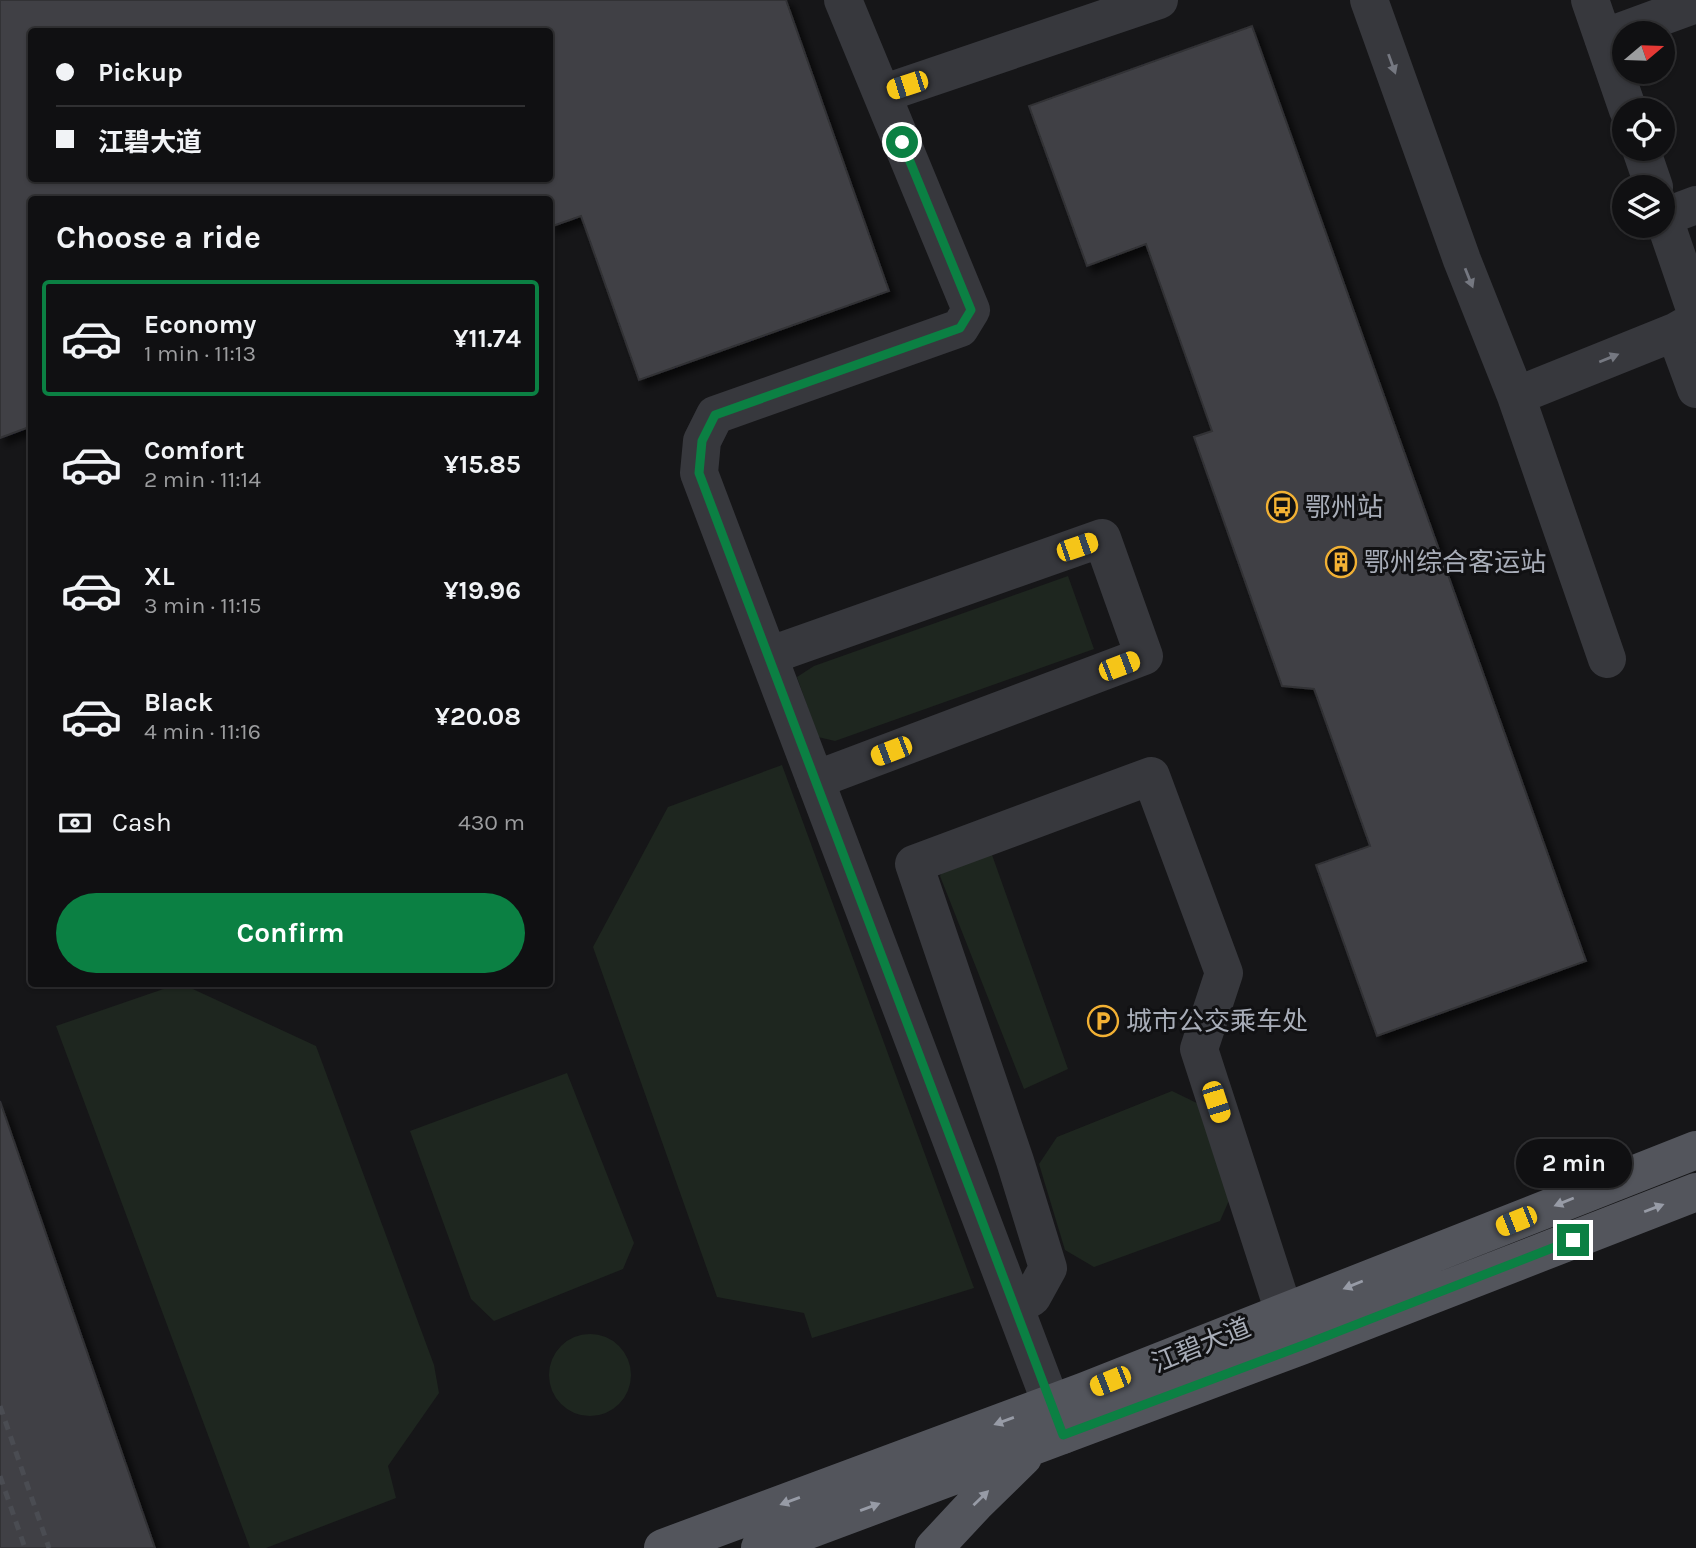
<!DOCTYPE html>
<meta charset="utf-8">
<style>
body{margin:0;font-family:Karla,"Noto Sans SC",sans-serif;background:#1e1e20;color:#f1f3f6;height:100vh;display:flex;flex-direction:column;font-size:26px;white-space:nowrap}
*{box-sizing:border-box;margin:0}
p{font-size:23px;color:#9c9d9f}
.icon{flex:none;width:38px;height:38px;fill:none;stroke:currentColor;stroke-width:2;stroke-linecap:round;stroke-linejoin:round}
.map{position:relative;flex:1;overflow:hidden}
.sheet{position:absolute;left:28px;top:196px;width:525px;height:791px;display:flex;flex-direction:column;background:#101012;border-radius:7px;box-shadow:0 2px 5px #0004,0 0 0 2px #303032}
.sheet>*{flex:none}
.hud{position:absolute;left:28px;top:28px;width:525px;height:154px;border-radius:7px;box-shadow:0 2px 5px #0004,0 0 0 2px #303032;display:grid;align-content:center;height:154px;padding:0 28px;background:#101012}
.needle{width:46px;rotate:71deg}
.controls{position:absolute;left:1612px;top:21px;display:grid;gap:14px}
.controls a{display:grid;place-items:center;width:63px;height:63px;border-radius:50%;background:#101012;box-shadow:0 2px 5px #0004,0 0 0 2px #303032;font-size:35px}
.end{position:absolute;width:32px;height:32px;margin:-16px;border:9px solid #0b8043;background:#fff;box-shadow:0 0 0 4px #fff}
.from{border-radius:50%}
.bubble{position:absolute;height:49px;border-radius:24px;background:#101012;box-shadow:0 2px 5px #0004,0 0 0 2px #303032;font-size:23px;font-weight:700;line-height:49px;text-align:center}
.car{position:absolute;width:21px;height:42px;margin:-21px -10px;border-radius:9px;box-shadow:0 0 5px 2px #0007;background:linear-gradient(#f5c518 24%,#345 0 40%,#f5c518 0 76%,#345 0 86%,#f5c518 0)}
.hud b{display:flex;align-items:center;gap:24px;height:66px;font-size:26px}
.hud b+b{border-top:2px solid #303032}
.hud i{width:18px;height:18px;background:#f1f3f6}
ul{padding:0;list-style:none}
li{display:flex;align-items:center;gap:21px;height:116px;margin:0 14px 10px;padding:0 14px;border:4px solid transparent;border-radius:7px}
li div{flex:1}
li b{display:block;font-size:26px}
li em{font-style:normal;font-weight:700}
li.selected{border-color:#0b8043}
li>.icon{width:63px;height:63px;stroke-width:1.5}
h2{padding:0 28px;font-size:32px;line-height:84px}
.pay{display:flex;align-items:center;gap:18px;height:77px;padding:0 28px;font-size:26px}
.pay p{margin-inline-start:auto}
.button{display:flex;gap:14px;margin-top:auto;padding:14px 28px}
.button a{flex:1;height:80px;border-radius:42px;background:#0b8043;color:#fff;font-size:28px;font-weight:700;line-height:80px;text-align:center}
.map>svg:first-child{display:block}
.green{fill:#1e261f}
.building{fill:#404145;stroke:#303034;stroke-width:2;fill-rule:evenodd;filter:url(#shadow)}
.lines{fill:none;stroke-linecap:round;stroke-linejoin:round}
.minor{stroke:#37383d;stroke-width:38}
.major{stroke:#53555c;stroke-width:38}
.rail{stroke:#4a4c52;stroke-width:5;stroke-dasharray:9 7;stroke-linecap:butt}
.oneway{fill:#757881}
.oneway2{fill:#979ba6}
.route{stroke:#0b8043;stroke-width:9}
.labels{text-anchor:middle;stroke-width:6;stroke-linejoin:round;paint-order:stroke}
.poi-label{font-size:26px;fill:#a8adb8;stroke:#111113;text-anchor:start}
.street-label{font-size:26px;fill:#a8adb8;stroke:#111113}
</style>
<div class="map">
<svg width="1696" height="1548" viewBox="0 0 1696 1548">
<defs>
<filter id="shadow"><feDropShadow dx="6" dy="6" stdDeviation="3.5" flood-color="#0009"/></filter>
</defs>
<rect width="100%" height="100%" fill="#161618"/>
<path class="green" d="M1068 576 1094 649 835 741 818 737 797 677 814 666Z
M782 765 974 1288 812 1338 804 1313 717 1297 593 947 668 807Z
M991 852 1068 1069 1024 1089 940 876 945 866Z
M178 984H182L316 1046 434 1365 439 1393 388 1466 396 1498 266 1548H250L56 1026Z
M567 1073 634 1243 623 1269 494 1321 471 1299 410 1131Z
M1172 1091 1203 1106 1230 1198 1220 1221 1094 1267 1065 1250 1039 1164 1057 1137Z
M549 1375a41 41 0 1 1 82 0a41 41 0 1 1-82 0Z"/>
<path class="building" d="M0 0H786L889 291 639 380 581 216 550 227V200H32V426L0 438ZM32 32H550V178H32Z
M1252 26 1586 961 1377 1036 1316 865 1370 846 1314 689 1282 686 1194 437 1212 431 1146 244 1087 266 1029 106Z
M0 1101 155 1548H0Z"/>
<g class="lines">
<path class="minor" d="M843 0 971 310 960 328 715 415 702 441 699 473 1063 1435
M1369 0 1462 260 1516 396 1675 332
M1590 0 1628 110
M1603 38 1696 4
M882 94 1159 0
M1641 149 1654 187
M1662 213 1696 312
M1664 217 1696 205
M1696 320 1675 332 1696 389
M1516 396 1607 659
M768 656 1102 538 1144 656 815 780
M1015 1307 1032 1297 1048 1268 1015 1161 914 864 1151 776 1224 973 1199 1049 1284 1312 1299 1343"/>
<path class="major" d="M663 1548 1085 1391 1696 1150
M760 1548 1301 1346 1696 1192
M934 1548 975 1504 1023 1457"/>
<path class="rail" d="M0 1406 49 1548
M0 1476 25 1548"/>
</g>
<defs><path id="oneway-solid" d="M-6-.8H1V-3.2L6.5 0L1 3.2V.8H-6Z" transform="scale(1.75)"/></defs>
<g class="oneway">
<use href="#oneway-solid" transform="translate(1392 64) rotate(70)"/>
<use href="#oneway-solid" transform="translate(1469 278) rotate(68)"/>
<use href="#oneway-solid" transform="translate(1609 358) rotate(-22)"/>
</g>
<g class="oneway2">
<use href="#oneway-solid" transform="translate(1564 1202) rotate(158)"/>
<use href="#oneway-solid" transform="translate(1654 1208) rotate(-21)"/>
<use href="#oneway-solid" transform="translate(1353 1285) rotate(158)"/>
<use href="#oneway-solid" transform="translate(1004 1421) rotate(160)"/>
<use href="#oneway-solid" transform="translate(981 1498) rotate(-44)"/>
<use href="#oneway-solid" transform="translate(790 1501) rotate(160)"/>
<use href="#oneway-solid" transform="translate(870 1507) rotate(-20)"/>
</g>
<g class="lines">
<path class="route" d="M902 142 971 310 960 328 715 415 702 441 699 473 1063 1435 1301 1346 1573 1240"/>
</g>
<defs>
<g id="bus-ring" transform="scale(1.575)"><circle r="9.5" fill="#111113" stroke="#f2b134" stroke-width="1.5"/><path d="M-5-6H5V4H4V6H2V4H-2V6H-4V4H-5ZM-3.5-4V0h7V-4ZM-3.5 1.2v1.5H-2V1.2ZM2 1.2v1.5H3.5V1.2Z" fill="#f2b134"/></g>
<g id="building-ring" transform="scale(1.575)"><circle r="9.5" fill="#111113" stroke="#f2b134" stroke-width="1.5"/><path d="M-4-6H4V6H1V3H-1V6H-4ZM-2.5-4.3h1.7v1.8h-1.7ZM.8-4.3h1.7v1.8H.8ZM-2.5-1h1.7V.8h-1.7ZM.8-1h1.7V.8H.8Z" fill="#f2b134"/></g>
<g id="parking-ring" transform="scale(1.575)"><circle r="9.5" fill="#111113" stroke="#f2b134" stroke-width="1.5"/><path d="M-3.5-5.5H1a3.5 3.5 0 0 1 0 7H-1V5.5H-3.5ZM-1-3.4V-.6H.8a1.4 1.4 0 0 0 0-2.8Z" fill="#f2b134"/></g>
</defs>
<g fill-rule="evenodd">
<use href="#bus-ring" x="1282" y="507"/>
<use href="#building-ring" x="1341" y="562"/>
<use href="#parking-ring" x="1103" y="1021"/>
</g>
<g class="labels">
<g class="poi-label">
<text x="1305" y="516">鄂州站</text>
<text x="1364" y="571">鄂州综合客运站</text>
<text x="1126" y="1030">城市公交乘车处</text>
</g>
<g class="street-label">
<text transform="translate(1201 1345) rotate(-22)" y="9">江碧大道</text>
</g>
</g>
</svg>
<div class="controls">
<a><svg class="needle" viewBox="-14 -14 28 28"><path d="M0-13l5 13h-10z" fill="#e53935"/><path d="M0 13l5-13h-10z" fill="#9c9d9f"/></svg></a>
<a><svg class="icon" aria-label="locate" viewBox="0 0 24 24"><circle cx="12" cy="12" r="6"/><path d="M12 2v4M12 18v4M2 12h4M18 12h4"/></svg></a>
<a><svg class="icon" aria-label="layers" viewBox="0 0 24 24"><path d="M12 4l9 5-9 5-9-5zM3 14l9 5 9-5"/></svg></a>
</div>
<i class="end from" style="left:902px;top:142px"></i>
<i class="end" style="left:1573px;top:1240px"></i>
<div class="bubble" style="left:1516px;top:1139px;width:116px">2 min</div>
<i class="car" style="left:907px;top:85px;rotate:252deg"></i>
<i class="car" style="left:1077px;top:547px;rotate:71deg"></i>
<i class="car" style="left:1119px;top:666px;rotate:69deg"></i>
<i class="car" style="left:891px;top:751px;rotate:249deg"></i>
<i class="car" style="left:1216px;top:1102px;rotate:162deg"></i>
<i class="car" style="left:1516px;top:1221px;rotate:248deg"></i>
<i class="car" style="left:1110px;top:1381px;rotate:248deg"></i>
<div class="hud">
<b><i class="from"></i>Pickup</b>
<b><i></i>江碧大道</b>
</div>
<section class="sheet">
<h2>Choose a ride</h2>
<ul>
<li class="selected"><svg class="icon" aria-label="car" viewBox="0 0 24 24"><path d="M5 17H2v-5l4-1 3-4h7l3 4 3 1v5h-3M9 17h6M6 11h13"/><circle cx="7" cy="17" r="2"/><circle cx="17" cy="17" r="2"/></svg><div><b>Economy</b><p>1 min · 11:13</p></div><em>¥11.74</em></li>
<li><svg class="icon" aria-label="car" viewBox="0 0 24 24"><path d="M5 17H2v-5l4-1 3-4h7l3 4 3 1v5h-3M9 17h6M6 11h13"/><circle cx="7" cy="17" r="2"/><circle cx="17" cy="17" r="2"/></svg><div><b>Comfort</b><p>2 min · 11:14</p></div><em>¥15.85</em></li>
<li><svg class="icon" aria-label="car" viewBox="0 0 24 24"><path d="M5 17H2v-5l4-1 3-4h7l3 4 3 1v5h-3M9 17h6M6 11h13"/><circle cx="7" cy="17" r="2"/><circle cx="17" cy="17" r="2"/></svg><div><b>XL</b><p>3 min · 11:15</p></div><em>¥19.96</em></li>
<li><svg class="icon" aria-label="car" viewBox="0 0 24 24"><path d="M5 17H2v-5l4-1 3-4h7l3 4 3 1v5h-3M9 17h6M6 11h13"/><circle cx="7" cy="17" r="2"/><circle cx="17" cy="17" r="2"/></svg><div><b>Black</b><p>4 min · 11:16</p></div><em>¥20.08</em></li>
</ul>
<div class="pay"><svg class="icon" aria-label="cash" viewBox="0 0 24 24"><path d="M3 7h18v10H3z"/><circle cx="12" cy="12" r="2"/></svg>Cash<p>430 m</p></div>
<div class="button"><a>Confirm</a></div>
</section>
</div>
